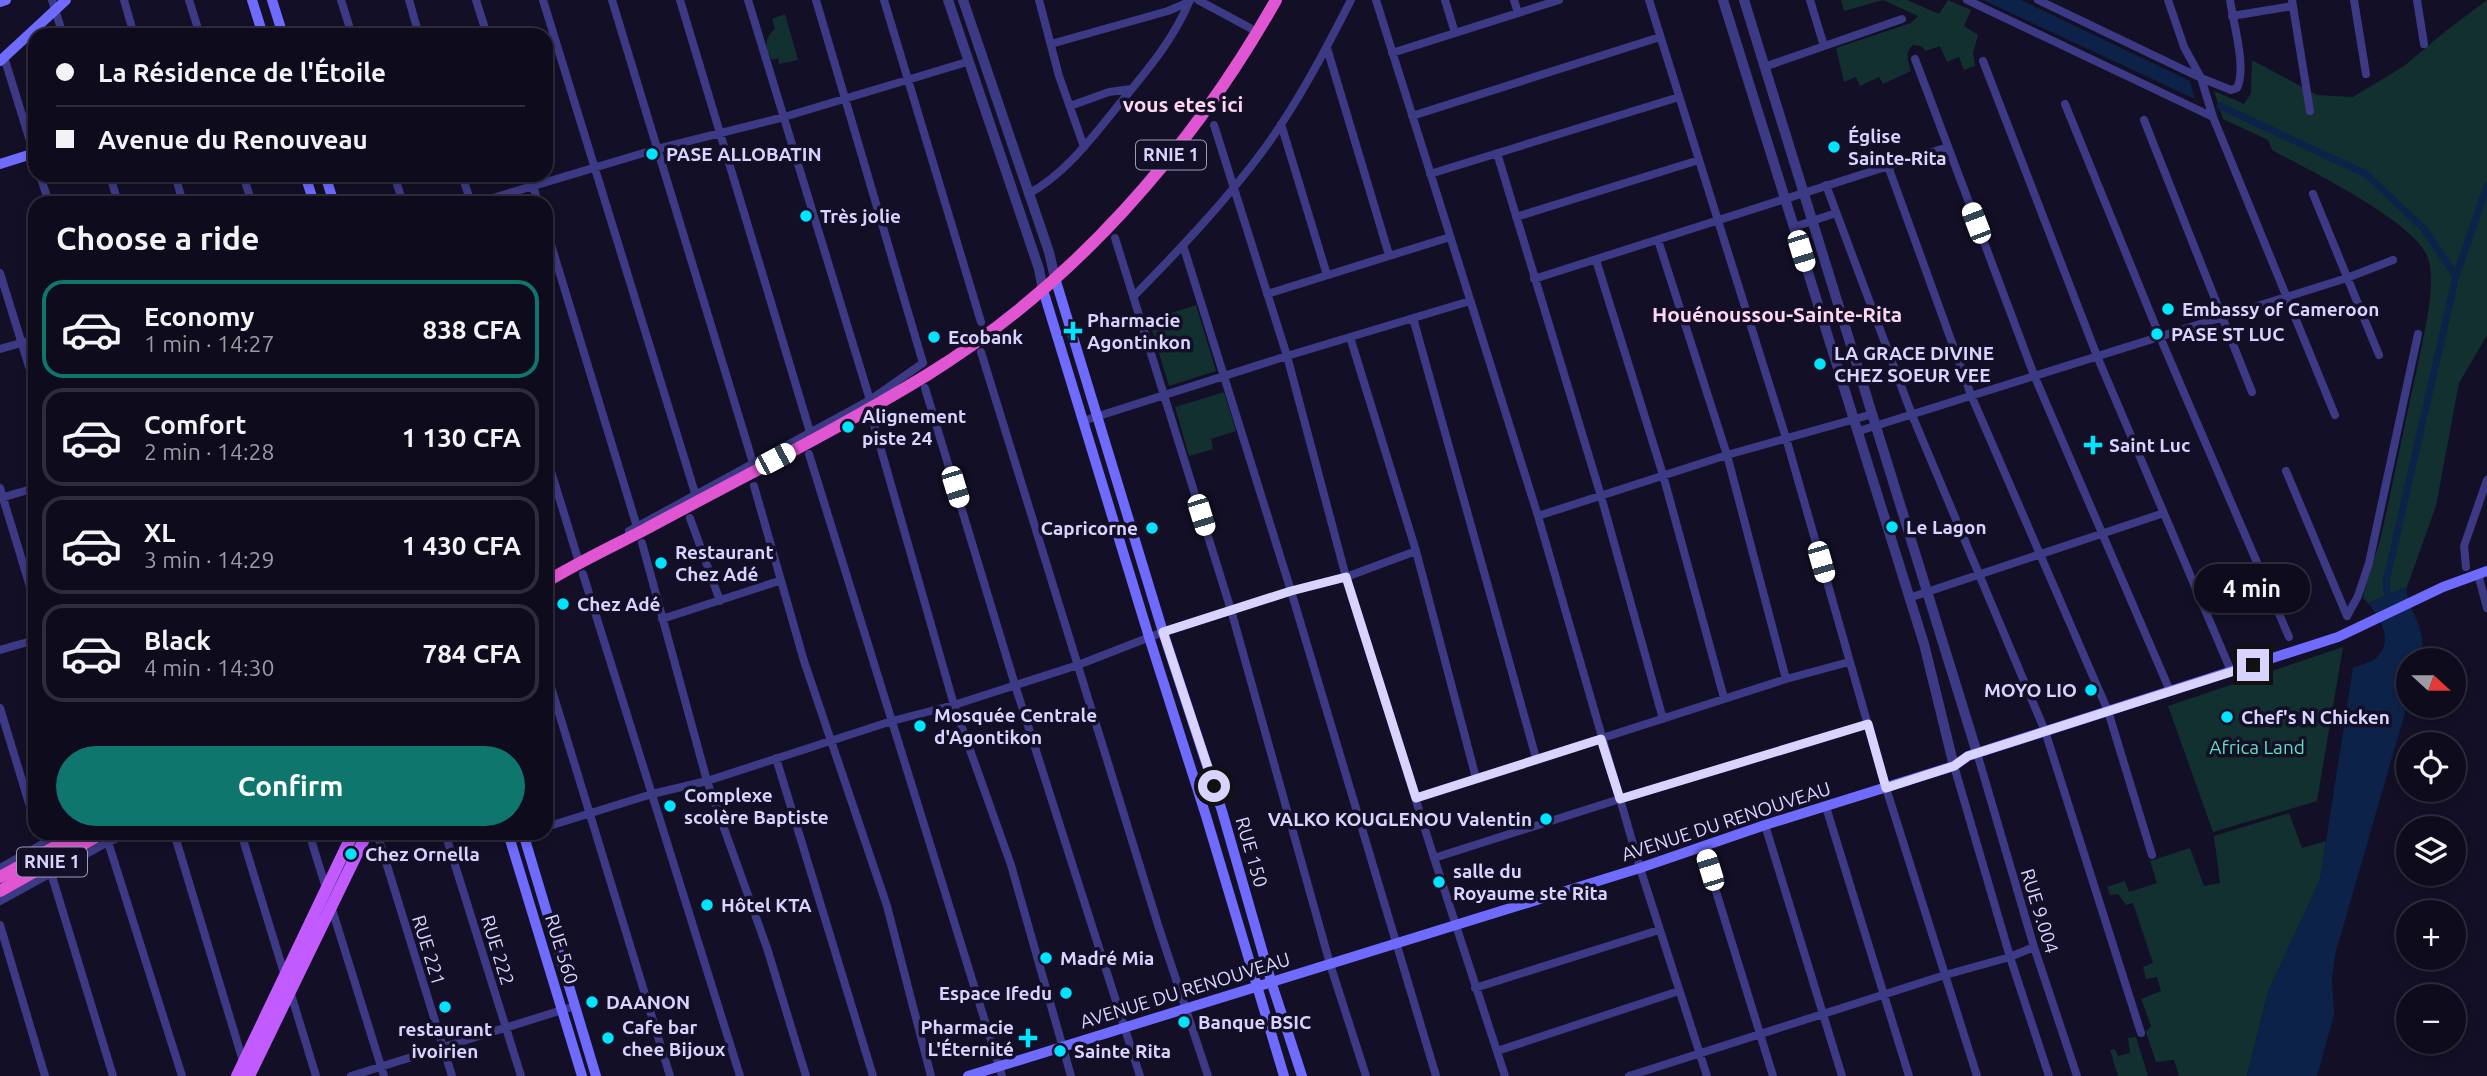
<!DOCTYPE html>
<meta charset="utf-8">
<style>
body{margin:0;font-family:Ubuntu,sans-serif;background:#171425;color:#f1f3f6;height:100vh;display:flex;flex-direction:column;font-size:26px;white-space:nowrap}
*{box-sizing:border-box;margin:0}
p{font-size:23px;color:#9b9ba3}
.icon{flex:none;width:38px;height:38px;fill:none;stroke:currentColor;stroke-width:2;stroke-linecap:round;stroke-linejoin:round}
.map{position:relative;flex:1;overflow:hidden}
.sheet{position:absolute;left:28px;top:196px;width:525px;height:644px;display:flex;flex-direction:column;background:#0e0b1c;border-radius:21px;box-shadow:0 4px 10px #0003,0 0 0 2px #2e2b3b}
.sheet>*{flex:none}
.guide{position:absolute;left:28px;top:28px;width:525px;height:154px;border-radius:21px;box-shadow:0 4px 10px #0003,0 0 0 2px #2e2b3b;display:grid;align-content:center;height:154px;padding:0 28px;background:#0e0b1c}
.needle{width:46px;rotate:111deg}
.controls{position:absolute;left:2396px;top:648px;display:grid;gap:14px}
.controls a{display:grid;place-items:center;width:70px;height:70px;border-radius:50%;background:#0e0b1c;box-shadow:0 4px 10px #0003,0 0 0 2px #2e2b3b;font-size:35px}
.end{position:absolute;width:32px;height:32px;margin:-16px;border:9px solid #d9d4ff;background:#111;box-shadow:0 0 0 4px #111}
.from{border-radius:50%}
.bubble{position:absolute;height:49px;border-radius:24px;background:#0e0b1c;box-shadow:0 4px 10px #0003,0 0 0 2px #2e2b3b;font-size:23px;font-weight:700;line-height:49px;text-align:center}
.car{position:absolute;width:21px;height:42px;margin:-21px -10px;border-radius:9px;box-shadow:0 0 5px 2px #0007;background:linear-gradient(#fff 24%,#345 0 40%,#fff 0 76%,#345 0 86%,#fff 0)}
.guide b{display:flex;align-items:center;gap:24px;height:66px;font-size:26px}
.guide b+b{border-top:2px solid #2e2b3b}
.guide i{width:18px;height:18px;background:#f1f3f6}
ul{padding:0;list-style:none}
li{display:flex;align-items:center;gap:21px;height:98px;margin:0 14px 10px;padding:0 14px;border:4px solid #2e2b3b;border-radius:21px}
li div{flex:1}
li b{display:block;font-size:26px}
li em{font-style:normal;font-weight:700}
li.active{border-color:#0f766e}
li>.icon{width:63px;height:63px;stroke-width:1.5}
h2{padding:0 28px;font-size:32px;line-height:84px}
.primary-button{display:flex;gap:14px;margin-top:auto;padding:14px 28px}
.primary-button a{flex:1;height:80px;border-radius:42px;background:#0f766e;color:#fff;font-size:28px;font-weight:700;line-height:80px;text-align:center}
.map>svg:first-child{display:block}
.green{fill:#12302f}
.water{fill:#0c2248}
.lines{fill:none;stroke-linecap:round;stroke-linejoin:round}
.canal{stroke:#0c2248;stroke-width:7}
.minor{stroke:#3d3a85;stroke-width:8}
.tertiary{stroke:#3d3a85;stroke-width:10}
.secondary{stroke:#6f6bff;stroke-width:10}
.primary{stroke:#c25bff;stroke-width:12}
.trunk{stroke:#e055d1;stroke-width:12}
.route{stroke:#d9d4ff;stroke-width:9}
.poi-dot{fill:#00e5ff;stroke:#130f26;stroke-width:2.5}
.labels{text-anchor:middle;stroke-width:7;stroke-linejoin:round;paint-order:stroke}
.shield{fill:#130f26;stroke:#9e99be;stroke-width:2}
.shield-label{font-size:18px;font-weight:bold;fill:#d9d4ff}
.poi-label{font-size:19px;font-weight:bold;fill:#d9d4ff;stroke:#130f26;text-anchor:start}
.park-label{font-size:19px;fill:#5fe0c0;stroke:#130f26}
.street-label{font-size:19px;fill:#d9d4ff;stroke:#130f26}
.neighbourhood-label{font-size:21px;font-weight:bold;fill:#ffd6f0;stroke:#130f26}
</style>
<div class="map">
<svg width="2487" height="1076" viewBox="0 0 2487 1076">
<rect width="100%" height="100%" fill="#130f26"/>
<path class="green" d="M1841 0H1907L1939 14 1948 0 1971 10 1964 26 1978 35 1973 53 1975 66 1964 70 1959 57 1947 62 1940 46 1926 51 1921 46 1913 45C1904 53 1908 61 1911 71L1883 84 1879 77 1860 86 1856 77 1844 82 1836 48 1911 23 1918 16 1883 0 1844 11Z
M2487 0V335L2459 383 2436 506 2407 587 2368 603 2363 598C2367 577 2376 557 2381 536 2394 479 2405 421 2418 364 2423 339 2437 283 2428 258 2415 221 2308 170 2272 150L2268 140 2223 119 2214 91 2244 104 2251 93 2252 60 2317 95 2353 97 2404 66 2447 30Z
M785 14 798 60 779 64 778 58 772 60C764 48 764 38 775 29L772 19Z
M1196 305 1216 371 1169 386 1149 320Z
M1224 392 1236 431 1211 439 1213 449 1189 456 1175 407Z
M2343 647 2317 801 2213 832 2168 706Z
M2289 813 2302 848 2326 841 2320 880 2268 992 2247 1076H2179L2174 1060 2156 1062 2146 1032 2151 1026 2141 999 2161 991 2157 977 2146 979 2143 967 2153 963 2133 903 2126 905 2118 894 2110 895 2107 887 2125 881 2129 892 2157 883 2150 861 2190 848 2204 886 2220 883 2214 836Z
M2136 1037 2148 1076H2118L2110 1050 2115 1049 2118 1056 2130 1053 2128 1038Z"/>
<path class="water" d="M1983 0H2021L2190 81 2195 99Z
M2407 587C2405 611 2430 625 2420 660H2408V702L2335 955 2332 978 2334 1015 2317 1076H2247L2268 992 2320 880 2353 668C2360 665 2369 663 2375 659 2395 642 2381 619 2368 603Z"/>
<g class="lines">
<path class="canal" d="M2220 106 2366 174 2424 229 2456 276
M2389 602 2386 582 2456 276 2487 186"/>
<path class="minor" d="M52 0 63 35
M124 0 134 35
M189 0 200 35
M341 0 352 35
M409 0 419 35
M476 0 487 35
M543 0 695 493
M612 0 753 463
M680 0 810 432
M748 0 870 400
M884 0 981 322
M1039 0 1059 76 1084 147
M1198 0 1250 28
M1376 0 1538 516 1640 868 1707 1076
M1445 0 1455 33
M1514 0 1518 13
M1649 0 1786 438 1886 788 1977 1076
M1810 0 1824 46
M1967 0 2213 117
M2038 0 2201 78 2231 90 2237 88C2247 68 2233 22 2230 0
M2168 0 2184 47 2201 78 2213 117 2335 415
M2292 0 2310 111
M2354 0 2366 74
M2417 0 2424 44
M2232 16 2293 6
M1051 44 1168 11 1189 2
M1327 48 1389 255
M1392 53 1559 0
M4 57 35 157
M1915 59 2034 375 2170 691
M1983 61 2097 356 2231 671
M1764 67 1902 19
M2065 104 2160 337 2289 637
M1070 106 1109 92 1131 89
M1412 116 1660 37
M2144 120 2252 392
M1281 124 1327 275
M1214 125 1287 356 1346 577 1434 858 1505 1076
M1497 153 1601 496 1663 719
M1888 166 1971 395 2108 711 2152 855
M1430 174 1679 97
M40 175 49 203
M110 175 118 203
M175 175 183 203
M243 175 252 203
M394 175 403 203
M462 175 471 203
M530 175 538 203
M1826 185 1912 415 2045 731 2141 1033
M1028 194C1064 175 1092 138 1117 107 1145 73 1173 41 1190 0
M2313 194 2379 355
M476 203 657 149 784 117 967 62
M1516 217 1699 160
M1794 227 1836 213
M546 228 637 527
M1115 238 1231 610 1330 964 1366 1076
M1658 240 1727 455 1786 679
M1183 245 1291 591 1436 1076
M1596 260 1663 475 1724 698
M0 273 35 386
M1534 279 1948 147
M1267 294 1450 237
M1134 296C1180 249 1226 201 1265 148 1298 102 1325 51 1351 0
M1413 318 1536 758
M1350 337 1416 551 1476 778
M0 349 35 339
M981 352 1159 928 1208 1076
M925 388 1015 685 1140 1076
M872 418 954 705 1011 865 1071 1076
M1083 421 1287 356 1470 301
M1859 431 2347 278 2393 260
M809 454 1002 1076
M546 455 578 559
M2286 471 2347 616
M754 486 804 661 887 906 931 1076
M0 488 35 603
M1 498 35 488
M1538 516 1727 455 1873 414
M690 518 720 601
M629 531 870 400 923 363 816 0
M642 543 707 781 767 948 806 1076
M2466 567 2464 546 2487 480
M583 574 740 1076
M2478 574 2487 608
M1909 598 2164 513
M2347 616 2358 596 2369 563 2418 334
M662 619 779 581
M0 650 35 640
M546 677 551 687 670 1076
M0 708 35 823
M1977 753 2034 947 2077 1076
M776 758 873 1076
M1954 766 2010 957 2049 1076
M1416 798 1786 679 1849 662
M1826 807 1909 1076
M1765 825 1842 1076
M546 827 652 794 707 781 892 721 954 705 1078 665 1163 632 1291 591 1346 577 1416 551
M174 833 243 1061
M241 833 284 973
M309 833 326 888
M377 833 452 1076
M445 833 521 1076
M108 842 182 1076
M1702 846 1773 1076
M1434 858 1620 799 1868 724
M0 868 62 833
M51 873 113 1076
M0 901 108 842 129 833
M331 906 384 1076
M0 925 45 1076
M1475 988 1659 930
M290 991 316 1076
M1497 1051 1679 991
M351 1076 575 1006
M1629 1076 1945 975 2010 957 2034 947"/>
<path class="tertiary" d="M948 0 1039 269 1043 290
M963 0 1049 252 1055 278
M1723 0 1924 644 1954 766
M1744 0 1977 753"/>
<path class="secondary" d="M252 0 263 35
M272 0 283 35
M0 2 6 0
M0 61 66 0
M0 164 35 153
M305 175 314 203
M325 175 334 203
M1055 278 1163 632 1222 811 1271 981 1302 1076
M1043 290 1149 637 1206 816 1284 1076
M508 833 582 1076
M523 833 596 1076
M968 1076 1640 868 1765 825 1954 766 1968 756 2338 637 2443 587 2487 571"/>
<path class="primary" d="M237 1076 353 833
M249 1076 367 833"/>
<path class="trunk" d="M546 582C577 563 611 547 644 530 738 479 835 431 927 375 1073 285 1192 149 1276 0
M0 877 80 833
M0 891 103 833"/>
</g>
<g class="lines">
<path class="route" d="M1214 786 1163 632 1291 591 1346 577 1416 798 1601 739 1620 799 1868 724 1886 788 1954 766 1968 756 2253 665"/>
</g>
<g class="poi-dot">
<circle cx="1834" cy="147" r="7"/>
<circle cx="652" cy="154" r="7"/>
<circle cx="806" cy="216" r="7"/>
<circle cx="2168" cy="309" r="7"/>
<path d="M1069.5 320.5h7v7h7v7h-7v7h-7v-7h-7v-7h7z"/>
<circle cx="2157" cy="334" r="7"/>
<circle cx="934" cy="337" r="7"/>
<circle cx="1820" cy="364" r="7"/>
<circle cx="848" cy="427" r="7"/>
<path d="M2089.5 434.5h7v7h7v7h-7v7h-7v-7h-7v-7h7z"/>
<circle cx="1892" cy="527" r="7"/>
<circle cx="1152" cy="528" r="7"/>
<circle cx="661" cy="563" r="7"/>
<circle cx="563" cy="604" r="7"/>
<circle cx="2091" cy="690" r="7"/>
<circle cx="2227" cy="717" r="7"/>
<circle cx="920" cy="726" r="7"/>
<circle cx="670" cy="806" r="7"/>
<circle cx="1546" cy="819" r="7"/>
<circle cx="351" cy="854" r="7"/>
<circle cx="1439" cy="882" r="7"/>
<circle cx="707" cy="905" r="7"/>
<circle cx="1046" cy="958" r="7"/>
<circle cx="1066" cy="993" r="7"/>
<circle cx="592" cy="1002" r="7"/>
<circle cx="445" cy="1007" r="7"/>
<circle cx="1184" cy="1022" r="7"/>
<circle cx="608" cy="1038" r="7"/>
<path d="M1024.5 1027.5h7v7h7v7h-7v7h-7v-7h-7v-7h7z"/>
<circle cx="1060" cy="1051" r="7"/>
</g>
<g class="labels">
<g class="shield">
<rect x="1136" y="140.5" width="70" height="29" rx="5"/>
<rect x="17" y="847.5" width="70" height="29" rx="5"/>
</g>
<g class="shield-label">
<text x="1171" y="161">RNIE 1</text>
<text x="52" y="868">RNIE 1</text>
</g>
<g class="poi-label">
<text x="1848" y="143">Église<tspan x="1848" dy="22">Sainte-Rita</tspan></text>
<text x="666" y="161">PASE ALLOBATIN</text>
<text x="820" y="223">Très jolie</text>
<text x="2182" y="316">Embassy of Cameroon</text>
<text x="1087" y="327">Pharmacie<tspan x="1087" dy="22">Agontinkon</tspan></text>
<text x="2171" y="341">PASE ST LUC</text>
<text x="948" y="344">Ecobank</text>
<text x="1834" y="360">LA GRACE DIVINE<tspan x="1834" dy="22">CHEZ SOEUR VEE</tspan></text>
<text x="862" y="423">Alignement<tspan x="862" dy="22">piste 24</tspan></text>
<text x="2109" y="452">Saint Luc</text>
<text x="1906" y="534">Le Lagon</text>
<text x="1138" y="535" text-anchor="end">Capricorne</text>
<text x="675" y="559">Restaurant<tspan x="675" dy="22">Chez Adé</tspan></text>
<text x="577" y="611">Chez Adé</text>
<text x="2077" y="697" text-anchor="end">MOYO LIO</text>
<text x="934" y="722">Mosquée Centrale<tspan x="934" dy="22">d'Agontikon</tspan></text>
<text x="2241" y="724">Chef's N Chicken</text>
<text x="684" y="802">Complexe<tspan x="684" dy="22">scolère Baptiste</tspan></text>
<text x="1532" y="826" text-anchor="end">VALKO KOUGLENOU Valentin</text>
<text x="365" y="861">Chez Ornella</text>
<text x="1453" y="878">salle du<tspan x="1453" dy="22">Royaume ste Rita</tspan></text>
<text x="721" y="912">Hôtel KTA</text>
<text x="1060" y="965">Madré Mia</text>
<text x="1052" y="1000" text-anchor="end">Espace Ifedu</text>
<text x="606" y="1009">DAANON</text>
<text x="1198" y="1029">Banque BSIC</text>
<text x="622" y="1034">Cafe bar<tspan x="622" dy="22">chee Bijoux</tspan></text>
<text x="1014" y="1034" text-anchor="end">Pharmacie<tspan x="1014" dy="22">L'Éternité</tspan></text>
<text x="445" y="1036" text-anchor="middle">restaurant<tspan x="445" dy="22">ivoirien</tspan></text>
<text x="1074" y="1058">Sainte Rita</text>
</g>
<g class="park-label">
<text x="2257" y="754">Africa Land</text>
</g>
<g class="street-label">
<text transform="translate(1726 821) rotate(-18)" y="7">AVENUE DU RENOUVEAU</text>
<text transform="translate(1252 852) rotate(74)" y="7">RUE 150</text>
<text transform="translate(2040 911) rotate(73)" y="7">RUE 9.004</text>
<text transform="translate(562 949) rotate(73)" y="7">RUE 560</text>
<text transform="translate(429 950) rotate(73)" y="7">RUE 221</text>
<text transform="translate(498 950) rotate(73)" y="7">RUE 222</text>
<text transform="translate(1185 990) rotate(-17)" y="7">AVENUE DU RENOUVEAU</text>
</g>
<g class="neighbourhood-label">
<text x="1183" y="112">vous etes ici</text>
<text x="1777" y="322">Houénoussou-Sainte-Rita</text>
</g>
</g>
</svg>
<div class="controls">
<a><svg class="needle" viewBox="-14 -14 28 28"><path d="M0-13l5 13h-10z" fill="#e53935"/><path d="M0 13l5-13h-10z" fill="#9b9ba3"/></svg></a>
<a><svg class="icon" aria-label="locate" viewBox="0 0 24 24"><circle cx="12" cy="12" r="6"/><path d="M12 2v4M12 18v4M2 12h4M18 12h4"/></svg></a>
<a><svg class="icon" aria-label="layers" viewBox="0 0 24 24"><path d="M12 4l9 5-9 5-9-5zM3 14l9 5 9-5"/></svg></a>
<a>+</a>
<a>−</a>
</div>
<i class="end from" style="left:1214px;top:786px"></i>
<i class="end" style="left:2253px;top:665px"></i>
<div class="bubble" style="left:2194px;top:564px;width:116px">4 min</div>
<i class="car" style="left:1976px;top:223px;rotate:339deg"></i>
<i class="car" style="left:1801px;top:251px;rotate:163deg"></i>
<i class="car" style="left:775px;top:459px;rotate:62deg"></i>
<i class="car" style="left:955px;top:487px;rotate:163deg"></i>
<i class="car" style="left:1201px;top:515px;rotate:163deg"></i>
<i class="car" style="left:1821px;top:562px;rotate:164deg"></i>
<i class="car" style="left:1710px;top:870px;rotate:343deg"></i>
<div class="guide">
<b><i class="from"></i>La Résidence de l'Étoile</b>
<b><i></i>Avenue du Renouveau</b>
</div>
<section class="sheet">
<h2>Choose a ride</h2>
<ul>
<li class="active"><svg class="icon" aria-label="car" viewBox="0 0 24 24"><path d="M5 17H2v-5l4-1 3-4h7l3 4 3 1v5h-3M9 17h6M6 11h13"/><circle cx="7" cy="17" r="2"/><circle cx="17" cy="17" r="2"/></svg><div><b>Economy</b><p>1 min · 14:27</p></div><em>838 CFA</em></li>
<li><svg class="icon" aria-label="car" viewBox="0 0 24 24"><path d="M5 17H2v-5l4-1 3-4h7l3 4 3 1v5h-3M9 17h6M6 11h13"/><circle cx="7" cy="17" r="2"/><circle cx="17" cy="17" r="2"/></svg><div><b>Comfort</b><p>2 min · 14:28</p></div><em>1 130 CFA</em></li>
<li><svg class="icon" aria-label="car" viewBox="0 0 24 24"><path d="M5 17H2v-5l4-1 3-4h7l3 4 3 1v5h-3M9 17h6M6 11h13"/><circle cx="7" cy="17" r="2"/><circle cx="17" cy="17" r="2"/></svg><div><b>XL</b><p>3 min · 14:29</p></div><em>1 430 CFA</em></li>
<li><svg class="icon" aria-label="car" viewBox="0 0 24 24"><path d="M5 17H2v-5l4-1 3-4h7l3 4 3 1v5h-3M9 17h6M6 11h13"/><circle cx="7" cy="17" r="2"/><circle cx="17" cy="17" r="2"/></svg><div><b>Black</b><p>4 min · 14:30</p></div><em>784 CFA</em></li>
</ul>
<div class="primary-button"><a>Confirm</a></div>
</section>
</div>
